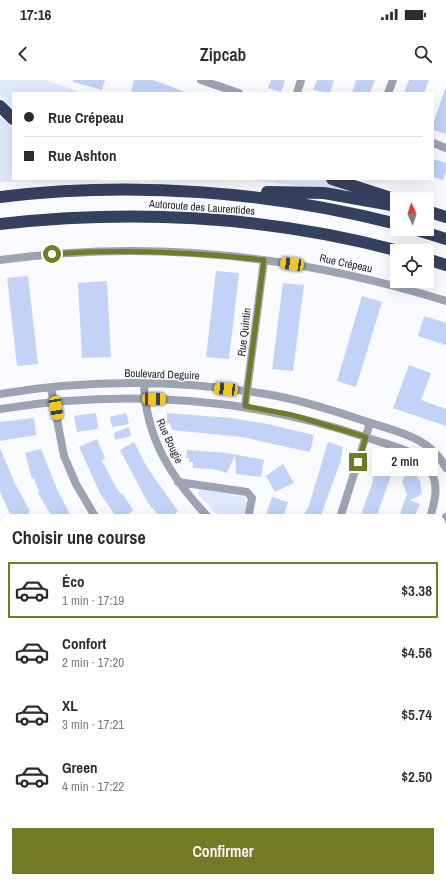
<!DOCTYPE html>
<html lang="fr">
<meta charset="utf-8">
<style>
body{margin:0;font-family:"Archivo Narrow",sans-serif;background:#f7f7f7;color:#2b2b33;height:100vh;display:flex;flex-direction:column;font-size:15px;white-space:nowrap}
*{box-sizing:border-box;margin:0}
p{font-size:13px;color:#7c7c81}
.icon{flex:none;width:22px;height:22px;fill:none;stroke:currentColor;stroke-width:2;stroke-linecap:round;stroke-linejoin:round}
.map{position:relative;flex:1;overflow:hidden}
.side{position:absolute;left:0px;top:434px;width:446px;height:368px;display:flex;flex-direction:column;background:#fff;border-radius:12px 12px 0 0;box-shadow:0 4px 16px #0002}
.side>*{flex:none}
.guide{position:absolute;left:12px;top:12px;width:422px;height:88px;border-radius:0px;box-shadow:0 4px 16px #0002;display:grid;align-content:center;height:88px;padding:0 12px;background:#fff}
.needle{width:26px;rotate:356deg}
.controls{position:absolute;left:390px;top:112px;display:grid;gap:8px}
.controls a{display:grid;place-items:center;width:44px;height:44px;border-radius:0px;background:#fff;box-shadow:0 4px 16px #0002;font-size:20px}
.end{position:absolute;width:18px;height:18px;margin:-9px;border:5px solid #727b26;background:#fff;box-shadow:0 0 0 2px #fff}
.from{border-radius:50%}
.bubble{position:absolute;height:28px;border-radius:0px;background:#fff;box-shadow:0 4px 16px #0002;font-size:13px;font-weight:600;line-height:28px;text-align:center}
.car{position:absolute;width:12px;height:24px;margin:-12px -6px;border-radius:5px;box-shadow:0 0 3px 1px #0007;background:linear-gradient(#f5c518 24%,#345 0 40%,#f5c518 0 76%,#345 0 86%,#f5c518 0)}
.guide b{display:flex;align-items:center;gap:14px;height:38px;font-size:15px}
.guide b+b{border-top:1px solid #e1e1e2}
.guide i{width:10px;height:10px;background:#2b2b33}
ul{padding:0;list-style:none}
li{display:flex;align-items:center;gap:12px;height:56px;margin:0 8px 6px;padding:0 4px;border:2px solid transparent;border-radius:0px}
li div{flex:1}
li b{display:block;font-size:15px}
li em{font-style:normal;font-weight:600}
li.on{border-color:#727b26}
li>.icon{width:36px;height:36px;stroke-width:1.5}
h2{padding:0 12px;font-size:18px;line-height:48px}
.action{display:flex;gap:8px;margin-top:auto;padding:8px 12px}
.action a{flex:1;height:46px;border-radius:0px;background:#727b26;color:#fff;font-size:16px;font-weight:600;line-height:46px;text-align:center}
.status{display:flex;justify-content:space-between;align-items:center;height:28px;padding:0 20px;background:#fff;direction:ltr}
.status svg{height:11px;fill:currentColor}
header{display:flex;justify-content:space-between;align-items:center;height:52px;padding:0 12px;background:#fff;font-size:18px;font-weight:600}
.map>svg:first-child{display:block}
.green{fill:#dfe9fe}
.building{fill:#c2d3f7}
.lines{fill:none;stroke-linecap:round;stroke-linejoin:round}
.street{stroke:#9ca3b2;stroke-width:8}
.highway{stroke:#35425f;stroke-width:12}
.route{stroke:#727b26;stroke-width:5}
.labels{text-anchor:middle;stroke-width:3;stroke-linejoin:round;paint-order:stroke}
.street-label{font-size:11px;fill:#242529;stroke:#f9fbff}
</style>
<div class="status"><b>17:16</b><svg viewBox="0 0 49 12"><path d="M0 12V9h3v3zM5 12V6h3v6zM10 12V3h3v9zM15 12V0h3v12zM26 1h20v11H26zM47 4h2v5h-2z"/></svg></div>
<header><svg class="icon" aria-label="back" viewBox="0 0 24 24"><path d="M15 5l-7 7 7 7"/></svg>Zipcab<svg class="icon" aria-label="search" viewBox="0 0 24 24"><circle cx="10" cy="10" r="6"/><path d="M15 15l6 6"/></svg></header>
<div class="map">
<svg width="446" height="802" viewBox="0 0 446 802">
<rect width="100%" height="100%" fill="#f9fbff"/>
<path class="green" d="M0 0H45L83 13H13V29L0 15Z
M0 37 13 48V99H33L0 103Z
M244 99H319L343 105 342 111Z
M199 409 244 417 247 423 244 438H220L198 414Z"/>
<path class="building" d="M73 0H105L102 10 73 2Z
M134 0H153L188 13H136L131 11Z
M271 0H285L281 12 268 8Z
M317 0H334L330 13 313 10Z
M356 0H375L370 13H352Z
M409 0H429L424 13H404Z
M445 9H446V54L433 50V44Z
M433 79 446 83V92L443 100 433 97Z
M216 191 239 193 229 279 206 277Z
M28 196 38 284 17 286 7 198Z
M107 201 111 277 82 278 78 203Z
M283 203 304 205 293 291 272 289Z
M362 216 382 222 356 307 337 301Z
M424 236 446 243V265L418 256Z
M409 285 431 293 421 320 446 329V346L393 328Z
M96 333 98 347 97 349 77 352 74 336Z
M126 333 129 344 112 347 110 337Z
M167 333 231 338 267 344 314 355 310 372 242 357 172 350 170 343H167Z
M34 338 36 355 0 361V342Z
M129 347 131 356 115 360 114 353Z
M97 359 105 378 102 381 117 409 121 414 122 413 133 430 124 438H117L100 413 79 367Z
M134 362 148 389 178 431 170 438H161L148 423 120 370Z
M328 362 343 367 340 383 320 438H303L309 425Z
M0 368 15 404 30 431 28 432 30 435 24 438H12L0 412Z
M41 369 57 409 70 434 64 438H53L38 413 39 412 34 398 32 399 25 373Z
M187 370 227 373 264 380 261 397 236 394 235 375 227 393 213 389 193 388V382H189V378H186Z
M379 379 395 384 376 438H360L373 401 372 394Z
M283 384 294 403 275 412 266 396Z
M412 389 420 401 422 414 410 420 420 424 414 438H399L407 414 402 402 406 392Z
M272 417 288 422 283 438H265Z"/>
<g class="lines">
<path class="street" d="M201 0 239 13
M297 13 301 0
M388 13 393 0
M433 63 446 68
M0 180C150 159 302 176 446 221
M144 304C146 359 172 399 209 438
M51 308 64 376 76 404 96 438
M0 314C91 299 187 300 277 316 308 322 338 332 368 342 398 352 430 357 446 388
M245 326 264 180
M0 329C126 309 248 317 368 358 391 366 421 370 432 394 439 408 434 424 430 438
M178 402 247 412 252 418 248 438
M340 438 370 343
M442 450 446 437
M0 454 4 461
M442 482 446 483
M0 551 4 547
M0 709 4 696
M0 769 4 770
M442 788 446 790
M90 798 102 802
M162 802 164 798
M289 802 292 798
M306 802 309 798"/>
<path class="highway" d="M0 26 13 39
M332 99 397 120
M267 112 324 113 397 126
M0 117C132 101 268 111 397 144
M427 131 446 137
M0 144C134 129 268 136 399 171
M414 149 446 159
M427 179 446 185"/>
</g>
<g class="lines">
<path class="route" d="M52 174C122 169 193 172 264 180L245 326 292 335 366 357 358 382"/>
</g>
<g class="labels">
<g class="street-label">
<text transform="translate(202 127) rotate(4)" y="4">Autoroute des Laurentides</text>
<text transform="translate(346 183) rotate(12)" y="4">Rue Crépeau</text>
<text transform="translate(244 252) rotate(-83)" y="4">Rue Quintin</text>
<text transform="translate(162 294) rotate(2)" y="4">Boulevard Deguire</text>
<text transform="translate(170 361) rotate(65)" y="4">Rue Bougie</text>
</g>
</g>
</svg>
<div class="controls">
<a><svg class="needle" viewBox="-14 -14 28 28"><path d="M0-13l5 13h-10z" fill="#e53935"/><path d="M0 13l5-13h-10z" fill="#7c7c81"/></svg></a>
<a><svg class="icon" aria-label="locate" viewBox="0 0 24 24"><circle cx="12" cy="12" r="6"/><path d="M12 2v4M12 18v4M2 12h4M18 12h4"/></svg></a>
</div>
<i class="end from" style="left:52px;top:174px"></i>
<i class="end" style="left:358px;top:382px"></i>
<div class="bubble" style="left:372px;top:368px;width:66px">2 min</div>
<i class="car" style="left:292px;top:184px;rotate:278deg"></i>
<i class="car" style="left:226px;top:309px;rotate:276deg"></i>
<i class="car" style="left:154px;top:319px;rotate:91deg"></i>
<i class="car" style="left:56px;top:328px;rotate:170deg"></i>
<div class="guide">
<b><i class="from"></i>Rue Crépeau</b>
<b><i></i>Rue Ashton</b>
</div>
<section class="side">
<h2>Choisir une course</h2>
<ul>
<li class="on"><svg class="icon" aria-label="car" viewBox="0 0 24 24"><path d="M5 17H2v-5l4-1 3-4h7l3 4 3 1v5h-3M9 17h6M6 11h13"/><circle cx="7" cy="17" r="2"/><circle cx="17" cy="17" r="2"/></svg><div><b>Éco</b><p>1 min · 17:19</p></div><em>$3.38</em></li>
<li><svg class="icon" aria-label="car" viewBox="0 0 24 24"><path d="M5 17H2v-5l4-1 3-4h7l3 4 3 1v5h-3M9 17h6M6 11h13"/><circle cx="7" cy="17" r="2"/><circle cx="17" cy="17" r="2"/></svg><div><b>Confort</b><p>2 min · 17:20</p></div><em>$4.56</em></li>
<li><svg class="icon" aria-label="car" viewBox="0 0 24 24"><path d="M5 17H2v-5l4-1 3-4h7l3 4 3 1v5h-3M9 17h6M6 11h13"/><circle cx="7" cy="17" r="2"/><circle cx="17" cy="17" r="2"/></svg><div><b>XL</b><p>3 min · 17:21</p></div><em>$5.74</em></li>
<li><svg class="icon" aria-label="car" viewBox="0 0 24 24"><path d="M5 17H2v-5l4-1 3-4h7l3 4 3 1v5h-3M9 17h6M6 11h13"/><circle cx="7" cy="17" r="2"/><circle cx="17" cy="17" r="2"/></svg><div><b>Green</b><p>4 min · 17:22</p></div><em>$2.50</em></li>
</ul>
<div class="action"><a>Confirmer</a></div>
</section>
</div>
